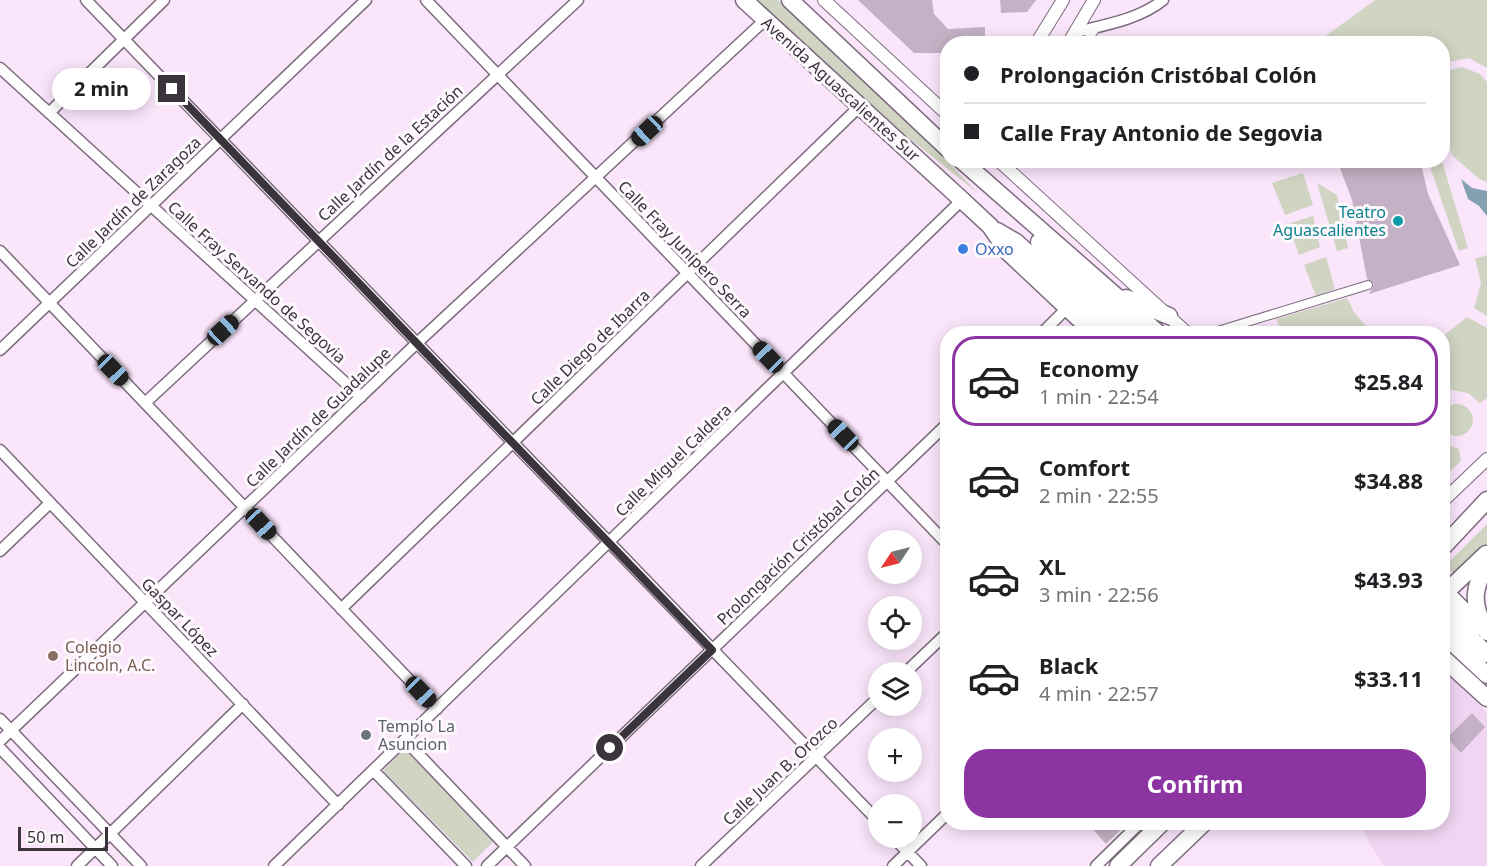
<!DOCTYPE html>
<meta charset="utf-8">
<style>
body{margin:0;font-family:"Noto Sans",sans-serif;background:#f6f6f6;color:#202124;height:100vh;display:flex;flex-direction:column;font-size:22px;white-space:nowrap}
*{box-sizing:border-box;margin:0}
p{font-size:20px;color:#757577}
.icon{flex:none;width:33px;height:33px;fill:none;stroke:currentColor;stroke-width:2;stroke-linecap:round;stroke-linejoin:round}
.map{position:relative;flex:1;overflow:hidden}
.panel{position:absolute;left:940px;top:326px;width:510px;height:504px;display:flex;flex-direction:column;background:#fff;border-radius:24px;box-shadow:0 3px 15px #0003}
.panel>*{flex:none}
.banner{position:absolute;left:940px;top:36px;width:510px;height:132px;border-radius:24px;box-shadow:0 3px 15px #0003;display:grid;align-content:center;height:132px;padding:0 24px;background:#fff}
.needle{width:39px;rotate:235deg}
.controls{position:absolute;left:868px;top:530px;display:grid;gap:12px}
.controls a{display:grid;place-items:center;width:54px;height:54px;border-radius:50%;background:#fff;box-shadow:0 3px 15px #0003;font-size:30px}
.scale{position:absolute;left:18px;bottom:15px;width:90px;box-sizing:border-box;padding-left:6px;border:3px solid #3c343c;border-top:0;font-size:16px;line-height:21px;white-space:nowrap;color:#3c343c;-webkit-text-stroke:4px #fdf9fd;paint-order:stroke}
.end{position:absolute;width:27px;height:27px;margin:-14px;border:8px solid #3c343c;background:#fff;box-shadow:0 0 0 3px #fff}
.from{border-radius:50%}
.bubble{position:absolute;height:42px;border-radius:21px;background:#fff;box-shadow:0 3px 15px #0003;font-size:20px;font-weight:700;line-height:42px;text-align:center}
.car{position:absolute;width:18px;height:36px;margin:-18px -9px;border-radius:8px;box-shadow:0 0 4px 2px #0007;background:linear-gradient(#222 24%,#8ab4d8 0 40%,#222 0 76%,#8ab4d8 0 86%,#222 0)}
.banner b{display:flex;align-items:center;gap:21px;height:57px;font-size:22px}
.banner b+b{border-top:2px solid #e0e0e0}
.banner i{width:15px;height:15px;background:#202124}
ul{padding:10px 0 0;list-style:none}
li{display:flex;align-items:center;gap:18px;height:90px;margin:0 12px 9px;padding:0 12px;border:3px solid transparent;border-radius:24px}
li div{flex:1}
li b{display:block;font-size:22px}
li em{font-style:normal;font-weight:700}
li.current{border-color:#8c34a1}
li>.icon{width:54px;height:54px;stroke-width:1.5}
.primary-button{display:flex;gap:12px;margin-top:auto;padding:12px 24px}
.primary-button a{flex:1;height:69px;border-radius:24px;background:#8c34a1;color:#fff;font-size:24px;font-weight:700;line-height:69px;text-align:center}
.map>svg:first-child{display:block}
.built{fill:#f0d6f2}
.green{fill:#d0d5c3}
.water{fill:#83a1b1}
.building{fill:#c4b1c5}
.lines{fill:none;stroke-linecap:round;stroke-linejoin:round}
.pedestrian-casing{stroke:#7d6b7f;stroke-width:10}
.minor-casing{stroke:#7d6b7f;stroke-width:13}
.tertiary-casing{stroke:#7d6b7f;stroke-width:14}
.primary-casing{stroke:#7d6b7f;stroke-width:19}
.pedestrian{stroke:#fff;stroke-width:8}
.minor{stroke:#fff;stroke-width:10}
.tertiary{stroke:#fff;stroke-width:12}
.primary{stroke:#fff;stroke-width:16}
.route{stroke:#3c343c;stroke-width:8}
.culture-dot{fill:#0f9aa8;stroke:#fdf9fd;stroke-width:2}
.shop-dot{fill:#3f7fe0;stroke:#fdf9fd;stroke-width:2}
.education-dot{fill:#8d6e63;stroke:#fdf9fd;stroke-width:2}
.worship-dot{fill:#6b7280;stroke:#fdf9fd;stroke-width:2}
.labels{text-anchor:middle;stroke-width:6;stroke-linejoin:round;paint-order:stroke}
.street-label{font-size:16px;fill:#3c343c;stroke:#fdf9fd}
.culture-label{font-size:16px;fill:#0d838f;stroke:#fdf9fd;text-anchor:end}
.shop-label{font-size:16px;fill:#366cbe;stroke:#fdf9fd;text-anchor:start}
.education-label{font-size:16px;fill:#785e54;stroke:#fdf9fd;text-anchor:start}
.worship-label{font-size:16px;fill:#5b616d;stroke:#fdf9fd;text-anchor:start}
</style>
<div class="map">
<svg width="1487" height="866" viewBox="0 0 1487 866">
<rect width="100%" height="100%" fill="#fae5fb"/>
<path class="built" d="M1443 670 1487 712V866H1384L1357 822H1443Z"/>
<path class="green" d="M755 0H778L894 107 979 194 884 118Z
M1375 0H1487V68L1469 58 1443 63V44L1316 43Z
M1462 67 1480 74 1487 82V182L1479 179 1452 155 1443 124V72Z
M1428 161H1442L1468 248 1459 251Z
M1303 173 1313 205 1285 215 1272 183Z
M1317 183 1337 195 1348 248 1337 251Z
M1313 216 1320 247 1299 255 1288 224Z
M1487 255V316L1474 308 1481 283 1475 259Z
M1326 257 1335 289 1316 296 1304 265Z
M1347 298 1354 312 1372 333H1283L1276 319Z
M1467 317 1487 328V398L1480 403 1468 393 1451 390 1443 362V336Z
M1441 420a16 16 0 1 1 32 0a16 16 0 1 1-32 0Z
M1443 443 1459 449 1461 461 1443 478Z
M1487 524V546L1455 576 1445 566Z
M404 748 493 842 473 862 383 771Z"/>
<path class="water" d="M1461 179 1472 188 1487 191V216L1479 206 1468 199Z"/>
<path class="building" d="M858 0H932L934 14 948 29 985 27V44H948V53H914Z
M1000 0H1036L1027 12 1001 13Z
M1337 160H1412L1414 166 1421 164 1428 194 1460 265 1369 294 1374 284 1367 279 1352 200Z
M1472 713 1485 727 1461 753 1447 738Z
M1086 822H1129L1106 844Z"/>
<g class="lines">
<g class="pedestrian-casing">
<path id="pedestrian" d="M1084 44 1096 28
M1016 160V161
M1211 333 1368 285"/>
</g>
<g class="minor-casing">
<path id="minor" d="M86 0 879 822
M426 0 948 545
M1076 32C1105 25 1140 19 1163 0
M0 68 361 397
M49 113 164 0
M0 251 437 709
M1042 333 1067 308
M0 350 366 0
M145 403 578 0
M0 450 338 805
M0 551 50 503
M341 609 860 106
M906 672 948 632
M0 719 141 866
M405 740 525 866
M0 741 417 343 765 20
M0 748 112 866
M373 770 466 866
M893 837 921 866
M77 866 243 704
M274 866 962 200
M487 866 948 423
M701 866 879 697
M893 866 948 813
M1096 866 1141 822"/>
</g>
<g class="tertiary-casing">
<path id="tertiary" d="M824 0 948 115
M1036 44 1063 0
M1068 44 1094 0
M998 160 1187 333
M1443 501 1487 459"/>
</g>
<g class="primary-casing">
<path id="primary" d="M744 0 962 200 990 226 1008 252 1094 333
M790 0 948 149
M961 160 1158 333
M997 231 1016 242 1117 333
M1039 242 1137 333
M1126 298 1169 316
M1443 547 1487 500
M1487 560C1474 590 1470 602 1487 632
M1443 590 1480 627
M1443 595 1486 554
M1443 612 1487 654
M1443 634 1487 675
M1443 658 1487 698
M1118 866 1163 822
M1159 866 1205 822"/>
</g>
<use href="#pedestrian" class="pedestrian"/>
<use href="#minor" class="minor"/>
<use href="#tertiary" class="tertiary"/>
<use href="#primary" class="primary"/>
</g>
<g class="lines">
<path class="route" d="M172 89 712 650 610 748"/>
</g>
<circle class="culture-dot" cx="1398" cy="221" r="6"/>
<circle class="shop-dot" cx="963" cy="249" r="6"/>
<circle class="education-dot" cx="53" cy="656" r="6"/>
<circle class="worship-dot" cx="366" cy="735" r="6"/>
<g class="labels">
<g class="street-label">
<text transform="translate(841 89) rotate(42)" y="6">Avenida Aguascalientes Sur</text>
<text transform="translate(390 153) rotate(-43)" y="6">Calle Jardín de la Estación</text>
<text transform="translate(133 202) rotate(-44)" y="6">Calle Jardín de Zaragoza</text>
<text transform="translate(685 249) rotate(46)" y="6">Calle Fray Junípero Serra</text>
<text transform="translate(257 282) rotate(42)" y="6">Calle Fray Servando de Segovia</text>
<text transform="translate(590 347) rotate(-44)" y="6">Calle Diego de Ibarra</text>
<text transform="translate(318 417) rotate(-44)" y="6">Calle Jardín de Guadalupe</text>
<text transform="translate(673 460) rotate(-44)" y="6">Calle Miguel Caldera</text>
<text transform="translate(798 546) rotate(-44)" y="6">Prolongación Cristóbal Colón</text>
<text transform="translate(180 617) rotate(46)" y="6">Gaspar López</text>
<text transform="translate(780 771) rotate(-43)" y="6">Calle Juan B. Orozco</text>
</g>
<g class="culture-label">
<text x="1386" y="218">Teatro<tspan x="1386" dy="18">Aguascalientes</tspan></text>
</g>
<g class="shop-label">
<text x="975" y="255">Oxxo</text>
</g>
<g class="education-label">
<text x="65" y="653">Colegio<tspan x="65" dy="18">Lincoln, A.C.</tspan></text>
</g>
<g class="worship-label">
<text x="378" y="732">Templo La<tspan x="378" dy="18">Asuncion</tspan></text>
</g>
</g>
</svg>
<div class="controls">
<a><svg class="needle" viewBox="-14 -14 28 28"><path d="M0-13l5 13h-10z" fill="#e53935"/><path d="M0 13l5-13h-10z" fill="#757577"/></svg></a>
<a><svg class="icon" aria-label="locate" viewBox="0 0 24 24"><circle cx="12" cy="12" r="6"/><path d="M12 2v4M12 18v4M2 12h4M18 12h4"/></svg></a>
<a><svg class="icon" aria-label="layers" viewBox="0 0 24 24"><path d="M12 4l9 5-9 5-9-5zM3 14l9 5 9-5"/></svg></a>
<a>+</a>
<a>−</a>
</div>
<div class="scale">50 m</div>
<i class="end from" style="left:610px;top:748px"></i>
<i class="end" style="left:172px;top:89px"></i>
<div class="bubble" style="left:52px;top:68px;width:99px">2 min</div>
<i class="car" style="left:647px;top:131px;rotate:227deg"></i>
<i class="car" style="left:223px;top:330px;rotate:47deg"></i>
<i class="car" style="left:768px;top:357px;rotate:316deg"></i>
<i class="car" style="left:113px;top:370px;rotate:136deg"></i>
<i class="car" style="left:843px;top:435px;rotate:316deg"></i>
<i class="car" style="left:261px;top:524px;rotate:137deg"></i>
<i class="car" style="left:421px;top:692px;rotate:136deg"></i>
<div class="banner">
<b><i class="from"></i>Prolongación Cristóbal Colón</b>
<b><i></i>Calle Fray Antonio de Segovia</b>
</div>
<section class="panel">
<ul>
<li class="current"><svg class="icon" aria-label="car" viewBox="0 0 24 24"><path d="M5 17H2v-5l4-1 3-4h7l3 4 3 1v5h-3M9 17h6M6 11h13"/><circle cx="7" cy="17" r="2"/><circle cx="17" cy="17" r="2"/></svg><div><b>Economy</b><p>1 min · 22:54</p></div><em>$25.84</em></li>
<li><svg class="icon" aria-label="car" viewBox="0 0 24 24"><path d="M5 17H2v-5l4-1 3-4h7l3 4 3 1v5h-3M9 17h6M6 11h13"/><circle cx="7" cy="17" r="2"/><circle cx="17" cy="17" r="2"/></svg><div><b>Comfort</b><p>2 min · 22:55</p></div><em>$34.88</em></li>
<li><svg class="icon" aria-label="car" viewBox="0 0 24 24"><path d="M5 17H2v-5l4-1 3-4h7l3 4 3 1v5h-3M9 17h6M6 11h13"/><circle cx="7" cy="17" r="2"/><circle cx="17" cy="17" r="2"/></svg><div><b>XL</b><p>3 min · 22:56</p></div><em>$43.93</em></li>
<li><svg class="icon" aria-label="car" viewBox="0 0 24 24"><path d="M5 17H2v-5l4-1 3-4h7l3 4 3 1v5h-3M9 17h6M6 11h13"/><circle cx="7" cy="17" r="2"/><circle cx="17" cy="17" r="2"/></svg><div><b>Black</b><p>4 min · 22:57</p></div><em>$33.11</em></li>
</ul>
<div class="primary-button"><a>Confirm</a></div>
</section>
</div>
